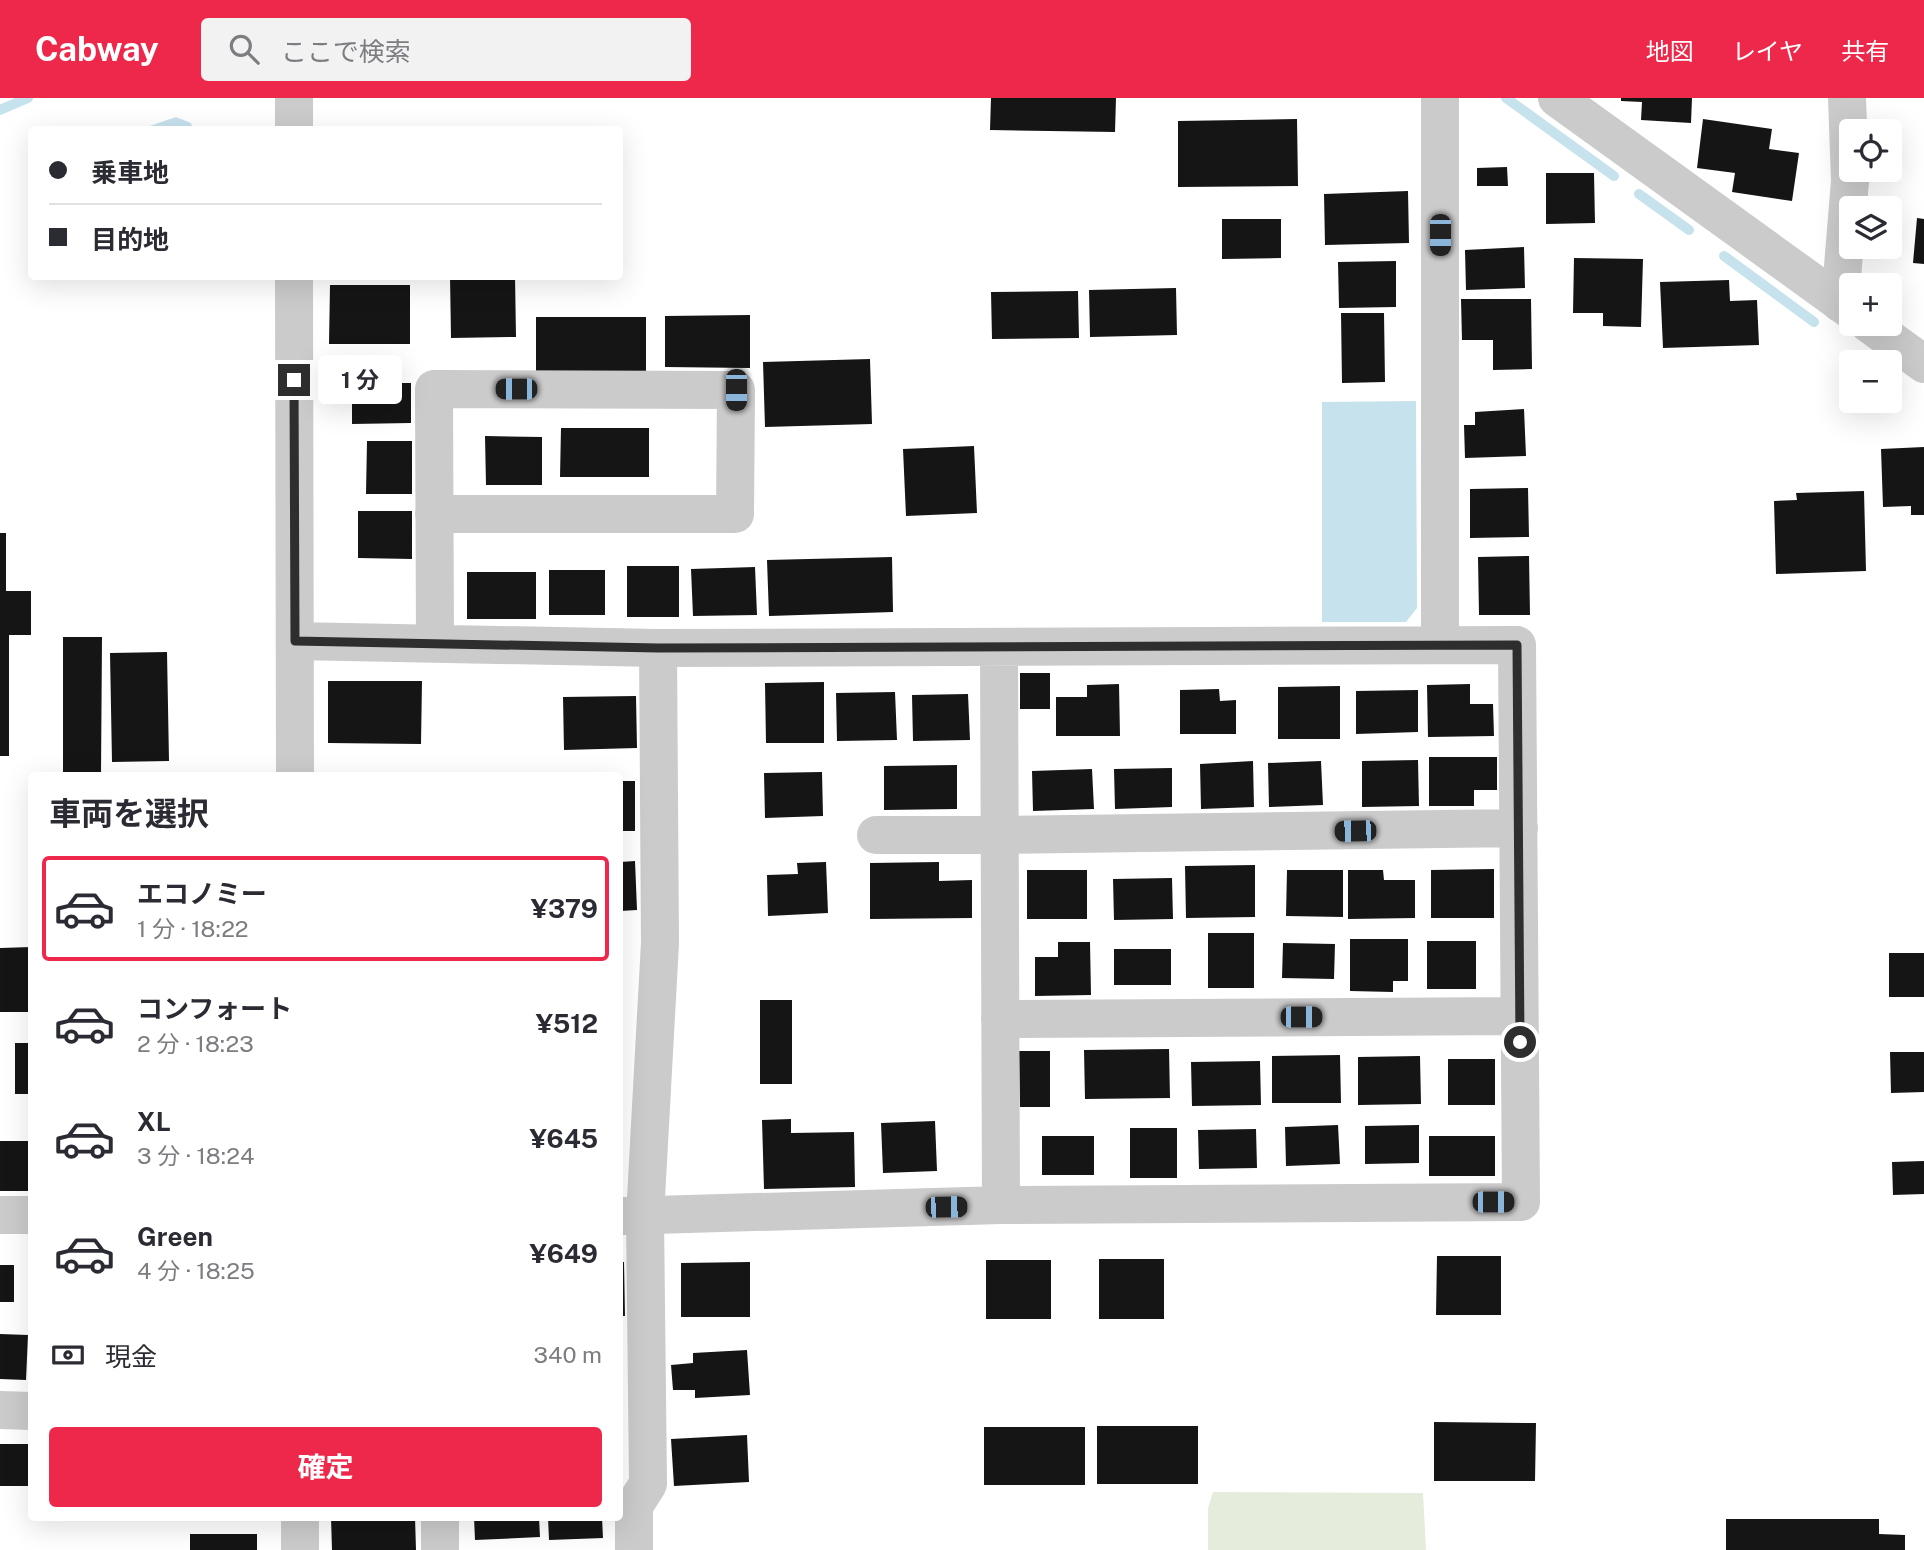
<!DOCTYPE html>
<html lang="ja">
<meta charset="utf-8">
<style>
body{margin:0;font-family:"Public Sans","Noto Sans JP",sans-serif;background:#f2f2f3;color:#2b2b33;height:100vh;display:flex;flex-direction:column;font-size:26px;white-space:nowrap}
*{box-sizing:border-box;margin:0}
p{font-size:23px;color:#7c7c81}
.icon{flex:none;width:38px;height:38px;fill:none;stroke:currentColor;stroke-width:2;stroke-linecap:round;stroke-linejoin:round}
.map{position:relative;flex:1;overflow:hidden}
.details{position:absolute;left:28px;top:674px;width:595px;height:749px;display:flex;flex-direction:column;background:#fff;border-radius:7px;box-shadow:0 7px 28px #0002}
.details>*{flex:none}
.top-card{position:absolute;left:28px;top:28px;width:595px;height:154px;border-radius:7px;box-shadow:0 7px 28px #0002;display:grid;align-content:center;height:154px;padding:0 21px;background:#fff}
.fabs{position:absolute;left:1839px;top:21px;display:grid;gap:14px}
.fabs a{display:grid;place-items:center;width:63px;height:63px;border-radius:7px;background:#fff;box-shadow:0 7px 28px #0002;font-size:35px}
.end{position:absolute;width:32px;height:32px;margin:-16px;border:9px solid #2e2e2e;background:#fff;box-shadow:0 0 0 4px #fff}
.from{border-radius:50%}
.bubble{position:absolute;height:49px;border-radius:7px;background:#fff;box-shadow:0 7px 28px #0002;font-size:23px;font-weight:700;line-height:49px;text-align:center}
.car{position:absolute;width:21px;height:42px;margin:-21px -10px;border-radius:9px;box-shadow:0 0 5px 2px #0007;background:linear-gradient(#222 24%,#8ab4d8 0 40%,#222 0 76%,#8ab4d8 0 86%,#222 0)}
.top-card b{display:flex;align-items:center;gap:24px;height:66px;font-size:26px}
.top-card b+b{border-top:2px solid #e1e1e2}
.top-card i{width:18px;height:18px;background:#2b2b33}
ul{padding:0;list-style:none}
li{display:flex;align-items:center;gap:21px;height:105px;margin:0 14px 10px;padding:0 7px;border:4px solid transparent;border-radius:7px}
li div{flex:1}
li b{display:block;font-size:26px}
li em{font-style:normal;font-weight:700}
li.current{border-color:#ed284a}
li>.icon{width:63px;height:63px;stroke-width:1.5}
h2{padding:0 21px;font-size:32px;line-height:84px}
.pay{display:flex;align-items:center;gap:18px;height:77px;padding:0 21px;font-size:26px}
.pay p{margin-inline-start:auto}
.button{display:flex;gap:14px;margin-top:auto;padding:14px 21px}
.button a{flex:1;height:80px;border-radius:7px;background:#ed284a;color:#fff;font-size:28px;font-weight:700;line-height:80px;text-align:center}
header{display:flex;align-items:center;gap:42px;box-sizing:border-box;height:98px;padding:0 35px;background:#ed284a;color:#fff}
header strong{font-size:33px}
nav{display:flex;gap:38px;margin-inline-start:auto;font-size:24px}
.search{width:490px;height:63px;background:#f2f2f3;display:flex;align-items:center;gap:18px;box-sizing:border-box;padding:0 24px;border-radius:7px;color:#7c7c81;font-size:26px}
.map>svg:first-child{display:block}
.green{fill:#e6ecdb}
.water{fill:#c6e2ed}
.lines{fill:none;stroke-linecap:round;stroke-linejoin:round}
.stream{stroke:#c6e2ed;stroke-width:10}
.building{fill:#151515}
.minor{stroke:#cbcbcb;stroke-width:38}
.route{stroke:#2e2e2e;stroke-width:9}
</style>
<header>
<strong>Cabway</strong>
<div class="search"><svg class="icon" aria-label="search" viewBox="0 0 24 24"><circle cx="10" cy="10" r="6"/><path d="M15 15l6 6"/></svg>ここで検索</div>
<nav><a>地図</a><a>レイヤ</a><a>共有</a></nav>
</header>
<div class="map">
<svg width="1924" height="1452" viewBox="0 0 1924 1452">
<rect width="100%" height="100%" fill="#fff"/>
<path class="green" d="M1213 1394 1423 1395 1426 1452H1208V1410Z"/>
<path class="water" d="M176 19 191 25 193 31H141Z
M1416 303 1417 510 1406 524H1322V304Z"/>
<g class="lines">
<path class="stream" d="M1506 0 1614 78
M0 12 28 0
M1639 96 1689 132
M1724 158 1814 224"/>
</g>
<path class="building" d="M991 0H1116L1115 34 990 32Z
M1621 0H1692L1691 25 1641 22 1642 4 1621 3Z
M1297 21 1298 88 1178 89V23Z
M1703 21 1772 31 1769 51 1799 55 1792 103 1732 94 1735 75 1697 70Z
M1507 69 1508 88H1477V70Z
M1546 75H1594L1595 125 1546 126Z
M1408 93 1409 145 1325 147 1324 96Z
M1917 120 1924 121V166L1913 165Z
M1222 121H1281V160L1222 161Z
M1524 149 1525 190 1466 192 1465 152Z
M1574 160 1643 161 1641 229 1603 228V215H1573Z
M1396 163V209L1339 210 1338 164Z
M450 178H515L516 239 451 240Z
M1729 182 1730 203 1757 202 1759 247 1663 250 1660 184Z
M330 187H410V246H329Z
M1176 190 1177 237 1090 239 1089 192Z
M1078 193 1079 240 992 241 991 194Z
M1461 201H1531L1532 271 1493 272V242H1462Z
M1341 215H1384L1385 284 1342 285Z
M750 217V270L665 269V218Z
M536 219H646V273H536Z
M870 261 872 326 765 329 763 264Z
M352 285H411V325L352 326Z
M1524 311 1526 358 1465 360 1464 327H1475V314Z
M561 330H649V379H560Z
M485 338 542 339V387H486Z
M367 343H412V396H366Z
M974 348 977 415 906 418 903 351Z
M1924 349V417H1911V408L1883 409 1881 351Z
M1528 390 1529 439 1470 440V391Z
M1864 393 1866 473 1776 476 1774 403 1797 402 1796 395Z
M358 413H412V461L358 460Z
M0 435H6V493H31V537H9V658H0Z
M1529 458 1530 517H1479L1478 459Z
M892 459 893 514 769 518 767 462Z
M627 468H679V519H627Z
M755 469 757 517 693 518 691 471Z
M549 472H605V517H549Z
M467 474H536V521H467Z
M63 539H102L101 677H63Z
M167 554 169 663 112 664 110 555Z
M1020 575H1050V611H1020Z
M328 583H422L421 646 328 645Z
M824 584V645H766L765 585Z
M1119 586 1120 638H1056V599H1087V587Z
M1470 586V606H1493L1494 638 1428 639 1427 587Z
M1340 588V641H1278V589Z
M1219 591 1220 603 1236 602V636H1180V592Z
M1418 592V634L1356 636V593Z
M895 594 897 642 837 643 836 595Z
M968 596 970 642 913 643 912 597Z
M636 598 637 650 564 652 563 599Z
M1429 659H1497V692H1474V708H1429Z
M1418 662 1419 708 1362 709V663Z
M1253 663 1254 709 1201 711 1200 666Z
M1321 663 1323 707 1269 709 1268 665Z
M957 667V711L884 712V668Z
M1172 670V709L1115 711 1114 671Z
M1092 671 1094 711 1033 713 1032 673Z
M822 674 823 718 765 720 764 675Z
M620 683H635V733H620Z
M635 763 637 812 620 813V764Z
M826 764 828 815 768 818 767 777 798 776 797 765Z
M939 764V783L972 782V820L870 821V765Z
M1255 767V819L1186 820 1185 768Z
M1494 771V820H1431V772Z
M1027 772H1087V821H1027Z
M1287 772H1343V819L1286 818Z
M1348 772H1383L1384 782H1415V820L1348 821Z
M1172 780 1173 821 1114 822 1113 781Z
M1208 835H1254V890H1208Z
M1350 841H1408V883H1393V894L1350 893Z
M1427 843H1476V891H1427Z
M1058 844H1090L1091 897 1035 898V859H1058Z
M1283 845 1335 846 1334 881 1282 880Z
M32 849V914H0V850Z
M1114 851H1171V887H1114Z
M1889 855H1924V899H1889Z
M760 902H792V986H760Z
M15 945H32V996H15Z
M1169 951 1170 1000 1085 1001 1084 952Z
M1019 953H1050V1009H1020Z
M1890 954H1924V994L1891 995Z
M1340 957 1341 1005H1272V958Z
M1420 958 1421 1006 1358 1007V959Z
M1448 961H1495V1007H1448Z
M1260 963 1261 1007 1192 1008 1191 964Z
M791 1021V1035L854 1034 855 1089 764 1091 762 1022Z
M935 1023 937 1073 883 1075 881 1025Z
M1338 1027 1340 1066 1286 1068 1285 1029Z
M1419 1027V1065L1365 1066V1028Z
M1130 1030H1177V1080H1130Z
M1256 1031 1257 1070 1199 1071 1198 1032Z
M1042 1038H1094V1077H1042Z
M1429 1038H1495V1078H1429Z
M0 1043H32V1093H0Z
M1924 1063V1096L1893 1097 1892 1064Z
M1437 1158H1501V1217H1436Z
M1099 1161H1164V1221H1099Z
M986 1162H1051V1221H986Z
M620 1164H624L625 1218H620Z
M750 1164V1219H681V1165Z
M0 1167H14V1204H0Z
M0 1236 28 1237 26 1282 0 1281Z
M747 1252 750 1297 695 1300V1292H673L671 1267 693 1265V1255Z
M1434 1324 1536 1325 1535 1383H1434Z
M1097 1328H1198V1386H1097Z
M984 1329H1085V1387H984Z
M747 1337 749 1384 674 1388 671 1341Z
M0 1346H32V1388H0Z
M331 1419H415L416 1452H332Z
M474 1419H539L540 1439 475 1442Z
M548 1419H602L603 1440 549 1442Z
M1726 1421H1879V1436L1905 1437V1452H1726Z
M190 1436H257V1452H190Z"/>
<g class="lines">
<path class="minor" d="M294 0V32
M1557 0 1852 213
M294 178 295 677
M1840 205 1850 83 1847 0
M1869 226 1924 266
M434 416H735L736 292 434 291 435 544
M295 543 658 550 1517 547 1521 1104 1001 1107 620 1118
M1440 547V0
M999 549 1001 1107
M876 737H1000L1519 730
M1000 921 1519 918
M0 1117H32
M0 1312 32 1313
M300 1419V1452
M440 1452V1419
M634 1452V1408L648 1386 645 1118 660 845 658 550"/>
</g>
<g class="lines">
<path class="route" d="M294 282 295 543 658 550 1517 547 1520 944"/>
</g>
</svg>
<div class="fabs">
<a><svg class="icon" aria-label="locate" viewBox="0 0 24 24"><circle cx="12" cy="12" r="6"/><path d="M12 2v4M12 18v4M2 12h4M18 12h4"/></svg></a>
<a><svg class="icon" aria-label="layers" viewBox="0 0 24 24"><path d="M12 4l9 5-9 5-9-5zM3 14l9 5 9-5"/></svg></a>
<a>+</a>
<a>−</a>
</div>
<i class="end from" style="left:1520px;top:944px"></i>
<i class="end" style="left:294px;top:282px"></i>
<div class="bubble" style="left:318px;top:257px;width:84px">1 分</div>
<i class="car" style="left:1440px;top:137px;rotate:180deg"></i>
<i class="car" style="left:516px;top:291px;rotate:270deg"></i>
<i class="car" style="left:736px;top:292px;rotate:180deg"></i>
<i class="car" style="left:1355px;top:733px;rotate:269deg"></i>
<i class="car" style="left:1301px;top:919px;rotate:90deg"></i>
<i class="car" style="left:1493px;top:1104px;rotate:90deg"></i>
<i class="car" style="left:946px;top:1109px;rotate:89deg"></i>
<div class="top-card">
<b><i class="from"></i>乗車地</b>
<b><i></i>目的地</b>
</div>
<section class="details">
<h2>車両を選択</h2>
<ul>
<li class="current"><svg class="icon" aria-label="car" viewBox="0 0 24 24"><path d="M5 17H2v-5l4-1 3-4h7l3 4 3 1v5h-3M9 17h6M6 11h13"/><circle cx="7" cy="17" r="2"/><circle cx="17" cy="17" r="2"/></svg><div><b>エコノミー</b><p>1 分 · 18:22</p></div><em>¥379</em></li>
<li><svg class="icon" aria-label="car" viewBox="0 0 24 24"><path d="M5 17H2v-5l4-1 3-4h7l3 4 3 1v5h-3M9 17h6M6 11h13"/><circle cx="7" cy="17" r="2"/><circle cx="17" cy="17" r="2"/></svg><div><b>コンフォート</b><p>2 分 · 18:23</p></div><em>¥512</em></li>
<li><svg class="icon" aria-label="car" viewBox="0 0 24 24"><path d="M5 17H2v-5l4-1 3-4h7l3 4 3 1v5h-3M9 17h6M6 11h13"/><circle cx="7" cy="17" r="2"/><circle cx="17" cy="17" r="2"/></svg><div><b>XL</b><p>3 分 · 18:24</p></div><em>¥645</em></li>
<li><svg class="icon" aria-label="car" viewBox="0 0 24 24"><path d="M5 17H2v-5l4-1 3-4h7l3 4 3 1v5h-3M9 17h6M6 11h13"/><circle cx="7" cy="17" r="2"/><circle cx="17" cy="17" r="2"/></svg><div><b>Green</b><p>4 分 · 18:25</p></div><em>¥649</em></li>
</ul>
<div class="pay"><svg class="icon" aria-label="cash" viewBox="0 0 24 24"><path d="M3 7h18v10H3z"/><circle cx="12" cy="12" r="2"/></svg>現金<p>340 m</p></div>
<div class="button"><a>確定</a></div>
</section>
</div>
